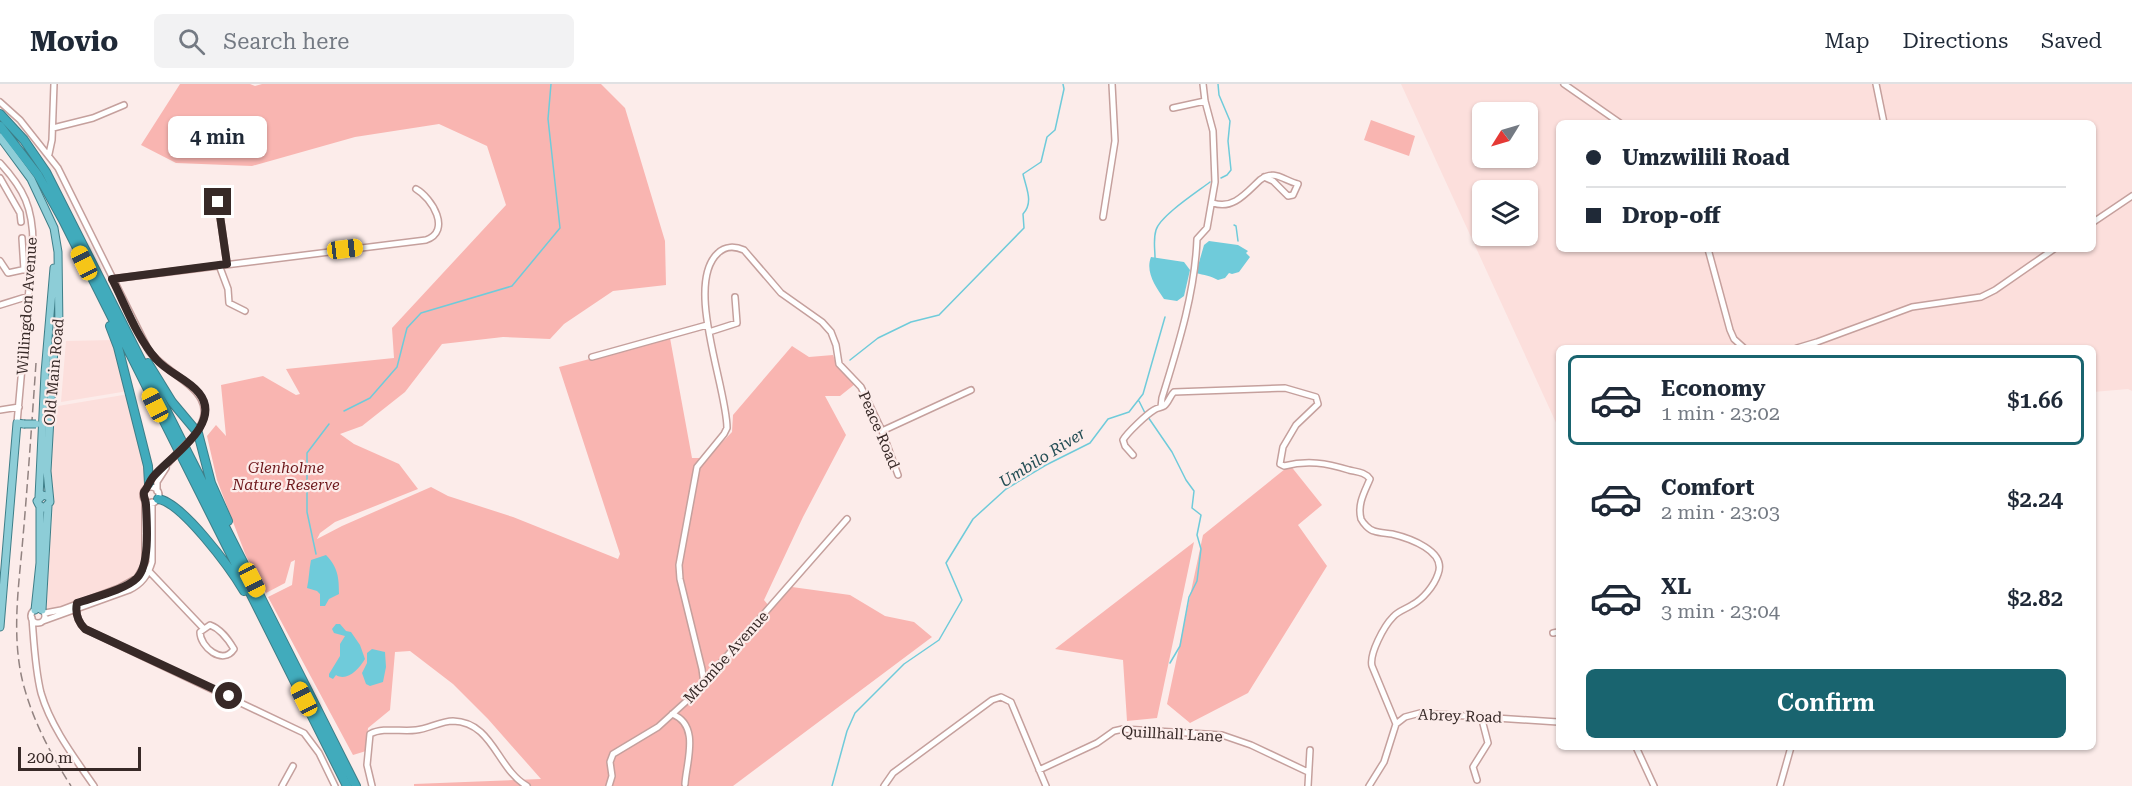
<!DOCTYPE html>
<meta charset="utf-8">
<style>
body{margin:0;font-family:"Roboto Serif",serif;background:#f2f2f3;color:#1f2937;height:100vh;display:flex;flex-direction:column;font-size:22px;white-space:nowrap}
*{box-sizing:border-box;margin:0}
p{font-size:20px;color:#747a83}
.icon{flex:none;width:33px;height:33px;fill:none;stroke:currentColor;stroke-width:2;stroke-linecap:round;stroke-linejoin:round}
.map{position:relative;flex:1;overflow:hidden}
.drawer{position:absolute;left:1556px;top:261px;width:540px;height:405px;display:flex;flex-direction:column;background:#fff;border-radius:9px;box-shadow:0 2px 4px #0004}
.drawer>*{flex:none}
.guide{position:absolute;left:1556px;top:36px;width:540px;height:132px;border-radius:9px;box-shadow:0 2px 4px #0004;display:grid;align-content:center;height:132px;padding:0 30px;background:#fff}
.needle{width:39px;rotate:233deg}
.buttons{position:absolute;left:1472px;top:18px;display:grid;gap:12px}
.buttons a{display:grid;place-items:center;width:66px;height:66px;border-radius:9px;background:#fff;box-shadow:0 2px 4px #0004;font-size:30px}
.scale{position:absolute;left:18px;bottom:15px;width:123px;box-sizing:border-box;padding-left:6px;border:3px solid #372927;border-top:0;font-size:16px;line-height:21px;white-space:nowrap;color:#372927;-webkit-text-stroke:4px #fcecea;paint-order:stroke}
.end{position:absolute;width:27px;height:27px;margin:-14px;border:8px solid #372927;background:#fff;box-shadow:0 0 0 3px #fff}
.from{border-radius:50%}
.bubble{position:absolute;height:42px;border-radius:9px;background:#fff;box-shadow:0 2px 4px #0004;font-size:20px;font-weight:600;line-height:42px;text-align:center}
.car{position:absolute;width:18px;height:36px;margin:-18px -9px;border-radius:8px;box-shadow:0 0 4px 2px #0007;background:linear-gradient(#f5c518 24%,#345 0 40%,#f5c518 0 76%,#345 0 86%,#f5c518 0)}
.guide b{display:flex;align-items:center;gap:21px;height:57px;font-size:22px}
.guide b+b{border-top:2px solid #e0e1e3}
.guide i{width:15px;height:15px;background:#1f2937}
ul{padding:10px 0 0;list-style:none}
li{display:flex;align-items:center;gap:18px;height:90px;margin:0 12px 9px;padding:0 18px;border:3px solid transparent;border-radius:9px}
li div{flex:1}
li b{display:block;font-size:22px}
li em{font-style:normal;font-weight:600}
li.active{border-color:#19646f}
li>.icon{width:54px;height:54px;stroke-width:1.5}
.button{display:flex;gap:12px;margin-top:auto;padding:12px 30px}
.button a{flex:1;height:69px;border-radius:9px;background:#19646f;color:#fff;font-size:24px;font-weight:600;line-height:69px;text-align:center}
header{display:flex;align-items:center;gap:36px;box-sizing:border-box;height:84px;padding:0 30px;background:#fff;border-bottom:2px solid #e0e1e3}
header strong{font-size:28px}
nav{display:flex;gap:33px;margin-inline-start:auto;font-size:21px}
.search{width:420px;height:54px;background:#f2f2f3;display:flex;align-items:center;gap:15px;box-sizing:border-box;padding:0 21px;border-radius:9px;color:#747a83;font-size:22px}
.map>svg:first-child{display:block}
.built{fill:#fcdfdc;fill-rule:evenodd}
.green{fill:#f9b5b1}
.water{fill:#6fcbda}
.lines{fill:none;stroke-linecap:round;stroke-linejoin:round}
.stream{stroke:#6fcbda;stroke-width:1.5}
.minor-casing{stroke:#c5a09d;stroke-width:8}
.major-casing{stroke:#3e7e88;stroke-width:9}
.highway-casing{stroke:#3e7e88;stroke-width:10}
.minor{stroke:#fff;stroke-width:5}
.major{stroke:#8dcdd7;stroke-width:7}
.highway{stroke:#41abbc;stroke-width:8}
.rail{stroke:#928381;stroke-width:1.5;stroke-dasharray:9 4.5;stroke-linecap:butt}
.minor-bridge-casing{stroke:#c5a09d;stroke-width:8;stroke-linecap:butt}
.major-bridge-casing{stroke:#3e7e88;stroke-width:9;stroke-linecap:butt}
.minor-bridge{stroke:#fff;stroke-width:5}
.major-bridge{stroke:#8dcdd7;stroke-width:7}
.route{stroke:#372927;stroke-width:8}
.labels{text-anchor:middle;stroke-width:4.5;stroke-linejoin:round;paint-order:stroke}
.street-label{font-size:15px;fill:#372927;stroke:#fcecea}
.park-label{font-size:15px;font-style:italic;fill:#6e181c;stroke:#fcecea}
.water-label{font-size:16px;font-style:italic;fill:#234d54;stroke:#fcecea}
</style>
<header>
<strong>Movio</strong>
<div class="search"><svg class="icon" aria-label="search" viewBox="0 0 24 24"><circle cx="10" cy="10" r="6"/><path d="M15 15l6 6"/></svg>Search here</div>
<nav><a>Map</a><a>Directions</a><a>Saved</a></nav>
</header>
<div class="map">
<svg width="2132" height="702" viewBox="0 0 2132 702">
<rect width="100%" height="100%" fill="#fcecea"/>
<path class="built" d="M1401 0H2132V307L2128 305 2093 308 2092 264H1558V343ZM1482 28H1527V74H1482ZM1558 39H2092V165H1558ZM1482 106H1527V152H1482Z
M114 256 128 307 61 318 66 257Z
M129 310 147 387V405L143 411 144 418V479L140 488 130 497 57 526 47 527 43 523 52 439 53 417 50 403 52 323Z"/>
<path class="green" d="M180 0H250L255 2 262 0H601L625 24 665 157 666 201 613 207 564 240 550 255 503 253 442 260 405 308 362 342 340 350 354 360 399 380 418 405 335 438 320 449 317 455 342 442 431 403 448 412 513 433 618 475 620 470 559 283 670 254 692 374H707L732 348 733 331 792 262 809 273 833 271 836 279 855 300 840 312H825L846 351 803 433 764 516 769 522 774 523 792 503 850 511 885 532 914 538 932 553 733 702H414V700L541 695 488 635 453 600 410 567 395 568 390 626 368 644 366 667 353 671 268 513 292 501 295 476 291 478 285 499 266 509 246 472 217 396 207 352 216 341 226 352 221 301 263 292 296 311 300 310 286 285 394 274 392 244 506 121 487 62 439 40 355 53 252 82 176 79 141 61Z
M1371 36 1415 52 1409 72 1364 56Z
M1290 381 1322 421 1298 441 1327 482 1248 609 1190 639 1167 620 1203 451Z
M1194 458 1157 634 1127 637 1123 576 1055 565Z"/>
<path class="water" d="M1209 157 1238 161 1248 167 1246 169 1250 173 1239 188 1232 190 1229 189 1225 194 1218 196C1211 192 1204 191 1196 189L1204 161Z
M1151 173 1184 178 1190 186 1184 212 1177 217 1164 215C1156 203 1145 188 1151 173Z
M326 471C338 483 339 494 339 510L329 515 325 522H320V510L317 507 307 504C309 495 309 486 311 476Z
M336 540H340L346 547 351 548 360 561 365 575C359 585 347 598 336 591L333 595 329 593V590L340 572V560L345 552 334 549 332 545Z
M372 565 385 568 386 583 383 598 370 602 366 600 362 589 367 579V569Z"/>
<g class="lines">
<path class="stream" d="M1218 0 1219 11 1230 37 1228 57 1231 86 1227 91 1221 94
M1234 141 1236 142 1238 157
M1155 174C1155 164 1153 156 1156 146 1160 132 1197 108 1210 98
M850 276 878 254 911 238 939 231 1024 144 1023 130C1034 118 1026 104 1023 90L1041 78 1047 53 1055 46 1064 5 1063 0
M1139 317 1145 329
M344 327 370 314 397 283 407 244 421 229 512 202 560 144 548 35 551 0
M1148 333 1172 368 1186 396 1194 407 1192 424 1201 431 1197 451 1201 465 1197 497 1189 513 1180 562 1170 579
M316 470 307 428V369L329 340
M832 702 847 647 855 629 904 580 939 556 962 516 946 479 973 435 1006 405 1046 381 1090 359 1108 335 1129 328 1143 310 1165 233"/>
<g class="minor-casing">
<path id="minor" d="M1564 0 1620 39
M1876 0 1884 39
M0 18 20 36 58 84 149 267C169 294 227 309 195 350
M1173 24 1205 17
M53 44 93 34 124 21
M49 70 52 56 54 0
M0 79C24 105 33 124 33 160L17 339
M0 94 20 129 21 138
M218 118 227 180
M1213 119C1233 126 1246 109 1260 96 1274 85 1283 96 1298 100L1293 111 1288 112 1273 97 1264 93
M1103 133 1115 57 1112 0
M2092 139 2132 112
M22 154 24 186
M1708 165 1730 246 1734 255 1744 264
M0 177 8 189 31 184
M219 181 228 205 229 219 245 227
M112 195 426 156C452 147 432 114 416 105
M0 221 29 212
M709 248 737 239 735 213
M1797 264 1817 258 1912 223 1981 213 1995 206 2054 165
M592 273 707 241
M1161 323 1162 314C1178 262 1195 209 1197 155L1207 144 1215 98 1213 47 1205 17 1203 0
M0 326 19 323
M882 347 971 306
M1133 371 1125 362 1123 356C1127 349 1147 330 1154 326 1158 323 1164 324 1166 320 1170 315 1170 312 1174 308L1285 304 1316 313 1318 320 1296 341 1283 363 1280 380 1284 382C1308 376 1326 379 1349 386 1357 388 1365 388 1370 395 1365 407 1357 420 1361 435 1363 439 1369 446 1374 447 1379 449 1386 449 1392 450 1409 454 1447 467 1438 490 1434 502 1423 515 1412 521 1406 525 1398 527 1393 533 1384 542 1369 570 1372 582L1396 640
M149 400 153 393 168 379
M143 411a8 8 0 1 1 16 0a8 8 0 1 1-16 0Z
M157 407V398L166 384
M147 485 204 545
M77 519C75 529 78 538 85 545L304 649 319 669 335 702
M31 532a7 7 0 1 1 14 0a7 7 0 1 1-14 0Z
M45 529 61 526 119 504 137 494 145 480V416
M32 534C34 559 35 585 41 609 51 643 74 673 94 702
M43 537 129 506C142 500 148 491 152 478V418
M210 541C221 545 228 555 234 565 223 582 200 563 200 548Z
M1553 549 1558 548
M704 600 702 585 680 495 679 481 697 383 724 350 727 344C727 304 684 200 718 169 725 162 735 162 744 166L781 209 822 238 831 248 836 261 839 280 861 303 882 347 898 391
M672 630C701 641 686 679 685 700
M1636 663 1654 702
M1039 686 1097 659 1114 647 1123 645 1222 651 1251 661 1308 688
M1477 696 1473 683 1488 659 1481 632
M282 702 293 682
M372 702 367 681 370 650C383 643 402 648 416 646 428 645 441 637 453 637 493 638 497 685 527 702
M609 702 612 692 610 678 613 670 658 643 691 613 847 435
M884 702 893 689 992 616 1001 613 1011 618 1046 702
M1308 702 1310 666
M1369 702 1384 678 1396 640 1405 633 1420 629 1558 638
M1780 702 1791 663"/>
</g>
<g class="major-casing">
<path id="major" d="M0 53 31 95 54 144 58 168 59 244 54 264 47 387 50 418 44 424 39 421 37 417 43 411 49 413
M39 413 45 289 54 184
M35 526 40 479V423
M42 526 48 422
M0 543 17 339 24 340"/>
</g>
<g class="highway-casing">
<path id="highway" d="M0 30 24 56 46 88 356 702
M0 42 38 91 63 136 347 702
M110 242 118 263 148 382 149 400
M148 279 172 318 198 349 211 399 228 437
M158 415C182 418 231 485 244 507"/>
</g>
<use href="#minor" class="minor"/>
<use href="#major" class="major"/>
<use href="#highway" class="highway"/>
<path class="rail" d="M36 279C32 337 28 395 23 453 19 501 11 551 23 599 33 637 50 669 71 702"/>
<g class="minor-bridge-casing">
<path id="minor-bridge" d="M168 379 194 352"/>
</g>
<g class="major-bridge-casing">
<path id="major-bridge" d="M24 340H36"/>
</g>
<use href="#minor-bridge" class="minor-bridge"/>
<use href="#major-bridge" class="major-bridge"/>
</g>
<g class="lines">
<path class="route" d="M218 118 227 180 112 195C125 220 137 254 156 275 168 289 188 295 199 309 224 340 169 373 153 393 149 398 148 403 144 408 143 413 146 416 146 421 147 440 150 481 137 494 125 506 94 513 77 519 75 529 78 538 85 545L229 612"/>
</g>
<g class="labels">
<g class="street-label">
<text transform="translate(27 222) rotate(-86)" y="5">Willingdon Avenue</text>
<text transform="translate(54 288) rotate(-85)" y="5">Old Main Road</text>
<text transform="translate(879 346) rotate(67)" y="5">Peace Road</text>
<text transform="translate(726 573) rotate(-48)" y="5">Mtombe Avenue</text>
<text transform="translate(1460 632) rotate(2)" y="5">Abrey Road</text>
<text transform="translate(1172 650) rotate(3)" y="5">Quillhall Lane</text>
</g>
<g class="park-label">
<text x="286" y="389">Glenholme<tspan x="286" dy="17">Nature Reserve</tspan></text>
</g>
<g class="water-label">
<text transform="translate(1042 373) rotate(-32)" y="6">Umbilo River</text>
</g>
</g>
</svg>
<div class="buttons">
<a><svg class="needle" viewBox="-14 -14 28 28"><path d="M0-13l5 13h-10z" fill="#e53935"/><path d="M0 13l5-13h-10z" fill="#747a83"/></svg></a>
<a><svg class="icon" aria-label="layers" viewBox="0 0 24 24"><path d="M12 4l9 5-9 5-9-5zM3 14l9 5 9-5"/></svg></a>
</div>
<div class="scale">200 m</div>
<i class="end from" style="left:229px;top:612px"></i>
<i class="end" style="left:218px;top:118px"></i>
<div class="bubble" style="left:168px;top:32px;width:99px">4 min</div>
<i class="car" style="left:345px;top:165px;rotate:83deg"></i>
<i class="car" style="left:84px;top:179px;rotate:334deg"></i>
<i class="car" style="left:155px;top:321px;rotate:333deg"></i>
<i class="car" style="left:252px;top:496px;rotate:153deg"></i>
<i class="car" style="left:304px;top:615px;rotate:333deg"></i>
<div class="guide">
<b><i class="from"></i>Umzwilili Road</b>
<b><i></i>Drop-off</b>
</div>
<section class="drawer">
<ul>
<li class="active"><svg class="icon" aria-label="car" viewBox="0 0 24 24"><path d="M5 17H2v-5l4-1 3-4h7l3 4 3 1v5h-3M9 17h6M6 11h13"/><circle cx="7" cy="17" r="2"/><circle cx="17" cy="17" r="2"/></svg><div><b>Economy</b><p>1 min · 23:02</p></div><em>$1.66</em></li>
<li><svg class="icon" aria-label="car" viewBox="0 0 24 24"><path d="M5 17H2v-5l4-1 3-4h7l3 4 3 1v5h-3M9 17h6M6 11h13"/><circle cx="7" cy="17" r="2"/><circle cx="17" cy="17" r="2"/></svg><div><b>Comfort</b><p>2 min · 23:03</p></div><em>$2.24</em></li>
<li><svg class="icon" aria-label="car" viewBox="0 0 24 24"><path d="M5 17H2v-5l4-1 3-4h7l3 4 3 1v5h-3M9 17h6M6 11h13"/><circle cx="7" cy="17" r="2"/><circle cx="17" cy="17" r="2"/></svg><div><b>XL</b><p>3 min · 23:04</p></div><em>$2.82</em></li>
</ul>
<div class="button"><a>Confirm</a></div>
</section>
</div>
